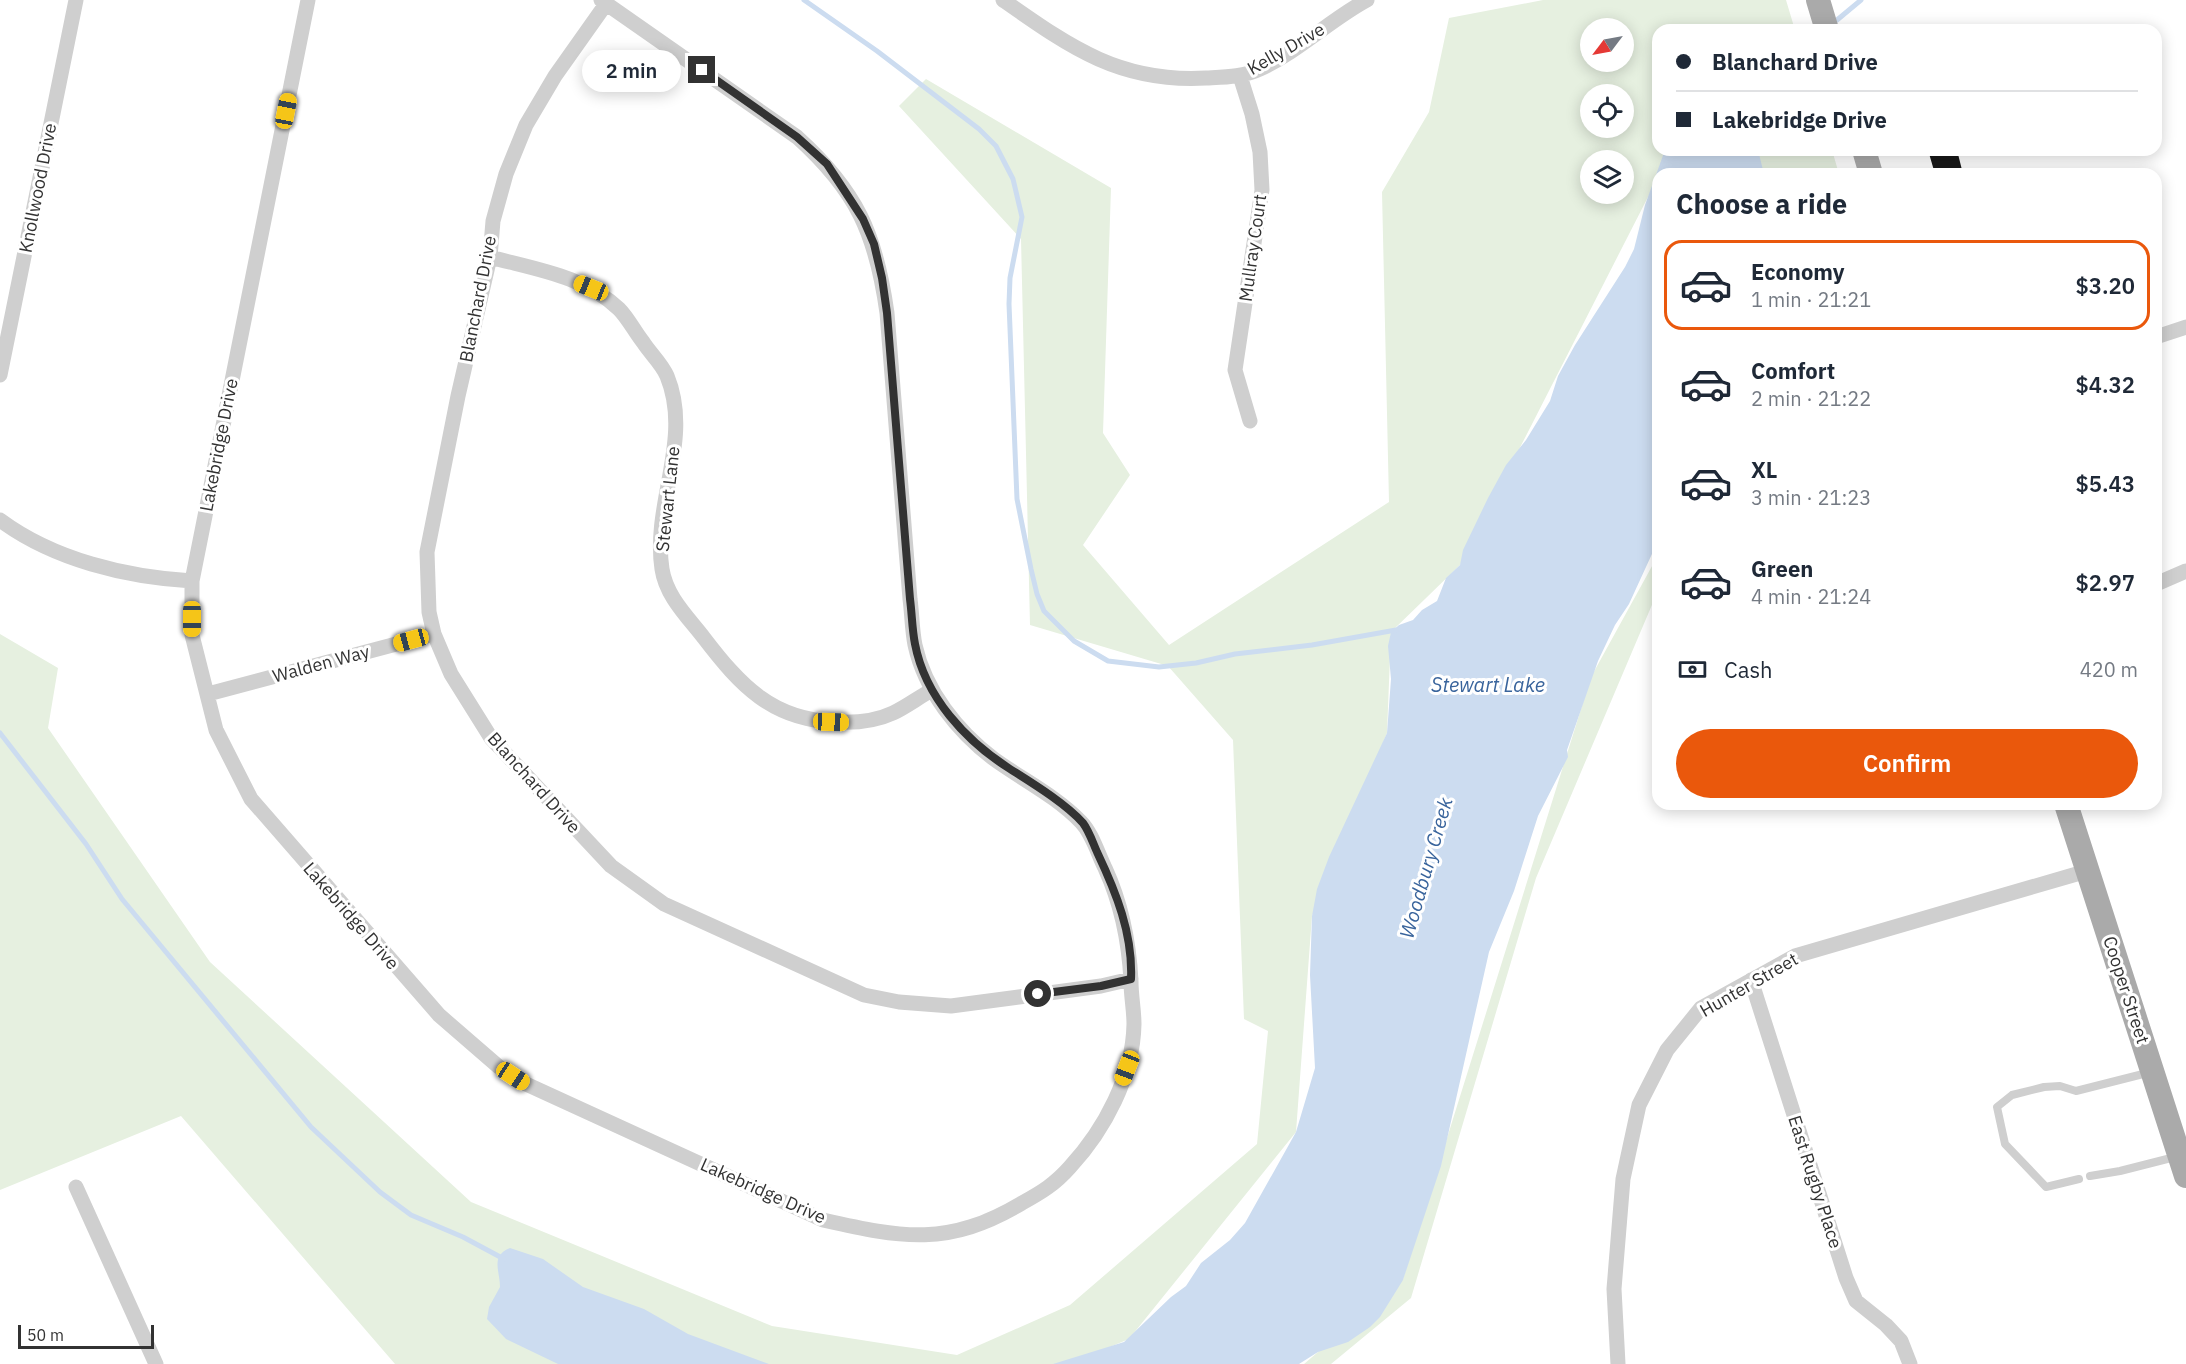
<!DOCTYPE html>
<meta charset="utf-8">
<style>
body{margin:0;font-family:"IBM Plex Sans",sans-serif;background:#f6f6f7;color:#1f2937;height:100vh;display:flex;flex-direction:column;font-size:22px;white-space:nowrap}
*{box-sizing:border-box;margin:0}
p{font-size:20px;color:#747a83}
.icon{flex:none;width:33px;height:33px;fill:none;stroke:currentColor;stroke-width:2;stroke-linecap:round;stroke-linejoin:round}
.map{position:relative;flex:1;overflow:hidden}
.sheet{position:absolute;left:1652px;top:168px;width:510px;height:642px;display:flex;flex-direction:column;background:#fff;border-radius:18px;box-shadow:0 3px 15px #0003}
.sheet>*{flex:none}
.guide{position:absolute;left:1652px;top:24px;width:510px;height:132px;border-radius:18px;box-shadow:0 3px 15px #0003;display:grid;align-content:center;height:132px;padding:0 24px;background:#fff}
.needle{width:39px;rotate:238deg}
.fabs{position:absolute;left:1580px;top:18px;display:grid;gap:12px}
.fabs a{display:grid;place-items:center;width:54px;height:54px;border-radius:50%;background:#fff;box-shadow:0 3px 15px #0003;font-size:30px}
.scale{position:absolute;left:18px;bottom:15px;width:136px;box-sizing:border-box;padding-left:6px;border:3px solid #323232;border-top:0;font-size:16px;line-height:21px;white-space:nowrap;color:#323232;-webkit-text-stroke:4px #fff;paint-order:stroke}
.end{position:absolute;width:27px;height:27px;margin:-14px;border:8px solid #323232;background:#fff;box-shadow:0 0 0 3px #fff}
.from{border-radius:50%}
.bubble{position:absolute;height:42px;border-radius:21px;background:#fff;box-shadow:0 3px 15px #0003;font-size:20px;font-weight:600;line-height:42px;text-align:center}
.car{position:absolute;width:18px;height:36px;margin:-18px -9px;border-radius:8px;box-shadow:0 0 4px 2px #0007;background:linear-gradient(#f5c518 24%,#345 0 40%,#f5c518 0 76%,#345 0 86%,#f5c518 0)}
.guide b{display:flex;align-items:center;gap:21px;height:57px;font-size:22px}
.guide b+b{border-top:2px solid #e0e1e3}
.guide i{width:15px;height:15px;background:#1f2937}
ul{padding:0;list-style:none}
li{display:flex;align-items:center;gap:18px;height:90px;margin:0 12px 9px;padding:0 12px;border:3px solid transparent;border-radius:18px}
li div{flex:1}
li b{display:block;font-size:22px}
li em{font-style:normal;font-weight:600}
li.selected{border-color:#ea580c}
li>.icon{width:54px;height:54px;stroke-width:1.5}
h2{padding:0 24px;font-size:27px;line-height:72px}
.pay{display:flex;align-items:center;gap:15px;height:66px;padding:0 24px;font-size:22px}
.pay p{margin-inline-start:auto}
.primary-button{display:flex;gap:12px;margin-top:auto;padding:12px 24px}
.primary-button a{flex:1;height:69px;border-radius:36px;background:#ea580c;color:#fff;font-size:24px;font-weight:600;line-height:69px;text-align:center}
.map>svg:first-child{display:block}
.green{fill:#e6f0e0;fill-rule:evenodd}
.water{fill:#ccdcf0}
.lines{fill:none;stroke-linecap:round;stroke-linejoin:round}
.stream{stroke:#ccdcf0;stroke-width:5}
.building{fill:#191919}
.lane{stroke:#cfcfcf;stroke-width:8}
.street{stroke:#cfcfcf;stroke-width:15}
.primary{stroke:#aaa;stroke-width:24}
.route{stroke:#323232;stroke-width:8}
.labels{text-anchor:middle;stroke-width:6;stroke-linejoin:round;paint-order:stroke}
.street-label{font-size:18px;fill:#323232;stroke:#fff}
.water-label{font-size:20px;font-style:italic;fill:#39649c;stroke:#fff}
</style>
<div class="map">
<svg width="2186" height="1364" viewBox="0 0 2186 1364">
<rect width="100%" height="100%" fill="#fff"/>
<path class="green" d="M1543 0H1786L1795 30H1658V150H1672L1460 565 1391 632 1387 733 1312 916 1296 1132 1129 1339 1069 1364H395L181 1116 0 1190V634L58 668 48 728 210 962 471 1202 772 1326 957 1355 1070 1305 1257 1144 1268 1031 1244 1019 1233 740 1168 666 1030 625 1021 239 899 106 926 79 1111 188 1103 433 1130 475 1083 545 1169 645 1389 502 1382 192 1429 112 1449 18ZM1590 28H1623V62H1590ZM1590 94H1623V128H1590ZM1590 160H1623V194H1590Z
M1756 150H1832L1839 174H1760Z
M1657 557V593L1536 878 1411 1298 1331 1364H1304L1403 1279 1591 677Z"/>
<path class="water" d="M1665 150H1758L1764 174H1658L1657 543 1629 604 1615 625 1598 661 1567 750 1568 757 1538 816 1514 891 1489 952 1441 1166 1403 1280 1380 1317 1370 1327 1348 1342 1318 1352 1299 1364H1053L1124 1342 1171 1297 1186 1286 1201 1263 1230 1240 1245 1223 1296 1132 1315 1068 1310 975 1312 916 1317 889 1329 857 1387 733 1391 679 1388 646 1391 632 1399 625 1413 620 1422 610 1437 601 1446 578 1460 565 1463 550 1488 498 1506 465 1526 440 1550 401 1558 376 1575 345 1625 267 1634 249 1645 205Z
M510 1248 543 1259 583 1287 644 1309 688 1334 769 1364H558L506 1339 487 1319 489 1307 500 1287C500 1271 490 1256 510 1248Z"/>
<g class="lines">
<path class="stream" d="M804 0 877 51 979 129 996 146 1013 179 1022 217 1010 278 1009 304 1017 499 1031 569 1037 594 1044 611 1074 641 1108 661 1159 667 1196 663 1235 654 1312 645 1396 630
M1837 20 1861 0
M0 733 86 844 122 899 311 1127 380 1192 411 1215 463 1237 504 1259"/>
</g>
<path class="building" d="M1928 150H1957L1963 174H1935Z"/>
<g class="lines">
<path class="lane" d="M2090 1176 2120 1171 2175 1157
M2079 1179 2046 1187 2005 1144 1997 1107 2012 1095 2044 1087 2060 1086 2076 1091 2151 1072"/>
<path class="street" d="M308 0 192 581V635L216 730 251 799 439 1015 499 1067 526 1084 823 1220C903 1238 948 1247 1022 1203 1042 1192 1055 1184 1070 1167 1105 1129 1133 1076 1134 1024 1134 1010 1131 996 1131 981 1129 941 1122 905 1105 868 1098 854 1092 833 1081 822 1056 796 1023 780 994 759 958 732 925 691 915 645 912 630 912 614 910 599L887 313C876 234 857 191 797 137L601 0
M1003 0C1070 47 1120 83 1206 78 1225 77 1243 77 1260 69 1299 51 1330 20 1367 0
M606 4 555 76 526 125 506 174 493 221 490 257 458 396 427 552 429 612 434 634 451 674 491 738 611 866 664 904 864 995 899 1002 951 1006 1101 986 1131 979
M1240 76 1252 114 1260 152 1262 190 1235 370 1250 421
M490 257C534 269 585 276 619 309 628 318 635 332 643 342 650 353 662 364 667 376 693 439 652 504 662 569 666 596 687 616 704 638 740 685 772 720 835 722 853 723 876 721 893 713 906 707 919 697 932 690
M2156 337 2186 327
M0 375 76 0
M0 520C54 560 126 577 192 581
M2156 584 2186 571
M208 694 434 634
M1751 980 1846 1278 1856 1301 1886 1325 1901 1341 1910 1364
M76 1187 156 1364
M1618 1364 1614 1289 1623 1179 1639 1105 1667 1050 1701 1008 1795 956 2087 871"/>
<path class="primary" d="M1818 0 1827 30
M1864 150 1871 174
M2066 804 2186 1176"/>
</g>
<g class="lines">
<path class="route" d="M702 70 797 137 827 164 863 219 874 244 882 278 887 313 910 599C912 614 912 629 915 644 925 697 966 741 1010 769 1032 783 1065 803 1083 823 1089 831 1093 843 1097 852 1116 892 1133 934 1131 979L1101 986 1038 994"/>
</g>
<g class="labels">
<g class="street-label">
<text transform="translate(1286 49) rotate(-30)" y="6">Kelly Drive</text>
<text transform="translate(38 188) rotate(-79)" y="6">Knollwood Drive</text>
<text transform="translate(1253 248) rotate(-82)" y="6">Mullray Court</text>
<text transform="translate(478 299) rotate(-79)" y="6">Blanchard Drive</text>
<text transform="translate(219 445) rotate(-79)" y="6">Lakebridge Drive</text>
<text transform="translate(668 499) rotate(-84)" y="6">Stewart Lane</text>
<text transform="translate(321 664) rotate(-15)" y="6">Walden Way</text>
<text transform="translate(534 783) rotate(48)" y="6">Blanchard Drive</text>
<text transform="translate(351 916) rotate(49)" y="6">Lakebridge Drive</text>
<text transform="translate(1749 985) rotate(-30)" y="6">Hunter Street</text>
<text transform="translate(2126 990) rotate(72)" y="6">Cooper Street</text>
<text transform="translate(1815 1182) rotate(72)" y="6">East Rugby Place</text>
<text transform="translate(763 1191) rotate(24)" y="6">Lakebridge Drive</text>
</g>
<g class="water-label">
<text x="1488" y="692">Stewart Lake</text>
<text transform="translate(1426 868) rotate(-74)" y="7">Woodbury Creek</text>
</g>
</g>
</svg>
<div class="fabs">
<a><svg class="needle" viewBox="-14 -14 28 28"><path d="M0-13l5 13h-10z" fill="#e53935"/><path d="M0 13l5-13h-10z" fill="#747a83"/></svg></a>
<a><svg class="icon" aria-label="locate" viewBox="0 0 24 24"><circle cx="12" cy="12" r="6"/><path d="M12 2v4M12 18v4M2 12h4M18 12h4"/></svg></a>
<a><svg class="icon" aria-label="layers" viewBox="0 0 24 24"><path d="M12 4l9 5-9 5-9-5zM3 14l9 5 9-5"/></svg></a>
</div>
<div class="scale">50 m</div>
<i class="end from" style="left:1038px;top:994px"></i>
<i class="end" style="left:702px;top:70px"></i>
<div class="bubble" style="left:582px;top:50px;width:99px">2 min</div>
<i class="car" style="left:286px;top:111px;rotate:11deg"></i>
<i class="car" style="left:591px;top:288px;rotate:292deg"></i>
<i class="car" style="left:192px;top:619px;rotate:180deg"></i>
<i class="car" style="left:411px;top:640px;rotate:255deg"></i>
<i class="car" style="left:831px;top:722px;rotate:92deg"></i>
<i class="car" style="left:1127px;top:1068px;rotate:201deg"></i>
<i class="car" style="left:513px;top:1076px;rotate:123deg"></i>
<div class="guide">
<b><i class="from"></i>Blanchard Drive</b>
<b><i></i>Lakebridge Drive</b>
</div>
<section class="sheet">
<h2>Choose a ride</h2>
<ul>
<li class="selected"><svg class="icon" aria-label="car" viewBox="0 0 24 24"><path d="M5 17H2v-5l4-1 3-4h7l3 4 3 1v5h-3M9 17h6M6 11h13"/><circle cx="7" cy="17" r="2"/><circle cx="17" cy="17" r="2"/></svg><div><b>Economy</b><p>1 min · 21:21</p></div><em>$3.20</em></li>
<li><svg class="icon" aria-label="car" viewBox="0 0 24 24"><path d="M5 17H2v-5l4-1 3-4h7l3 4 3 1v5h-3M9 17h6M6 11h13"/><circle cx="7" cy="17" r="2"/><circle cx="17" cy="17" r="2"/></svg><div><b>Comfort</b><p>2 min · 21:22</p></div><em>$4.32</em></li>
<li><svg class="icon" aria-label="car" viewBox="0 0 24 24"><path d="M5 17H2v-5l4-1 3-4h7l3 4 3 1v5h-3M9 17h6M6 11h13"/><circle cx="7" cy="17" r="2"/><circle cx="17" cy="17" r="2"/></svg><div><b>XL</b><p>3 min · 21:23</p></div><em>$5.43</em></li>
<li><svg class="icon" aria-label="car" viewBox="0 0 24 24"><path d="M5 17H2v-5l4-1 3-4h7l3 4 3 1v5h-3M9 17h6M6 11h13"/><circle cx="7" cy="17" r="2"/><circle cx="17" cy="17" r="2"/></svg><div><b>Green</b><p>4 min · 21:24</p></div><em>$2.97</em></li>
</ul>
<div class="pay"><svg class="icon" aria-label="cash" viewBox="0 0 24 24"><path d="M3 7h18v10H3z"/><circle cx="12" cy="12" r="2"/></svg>Cash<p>420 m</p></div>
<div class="primary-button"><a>Confirm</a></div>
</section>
</div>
